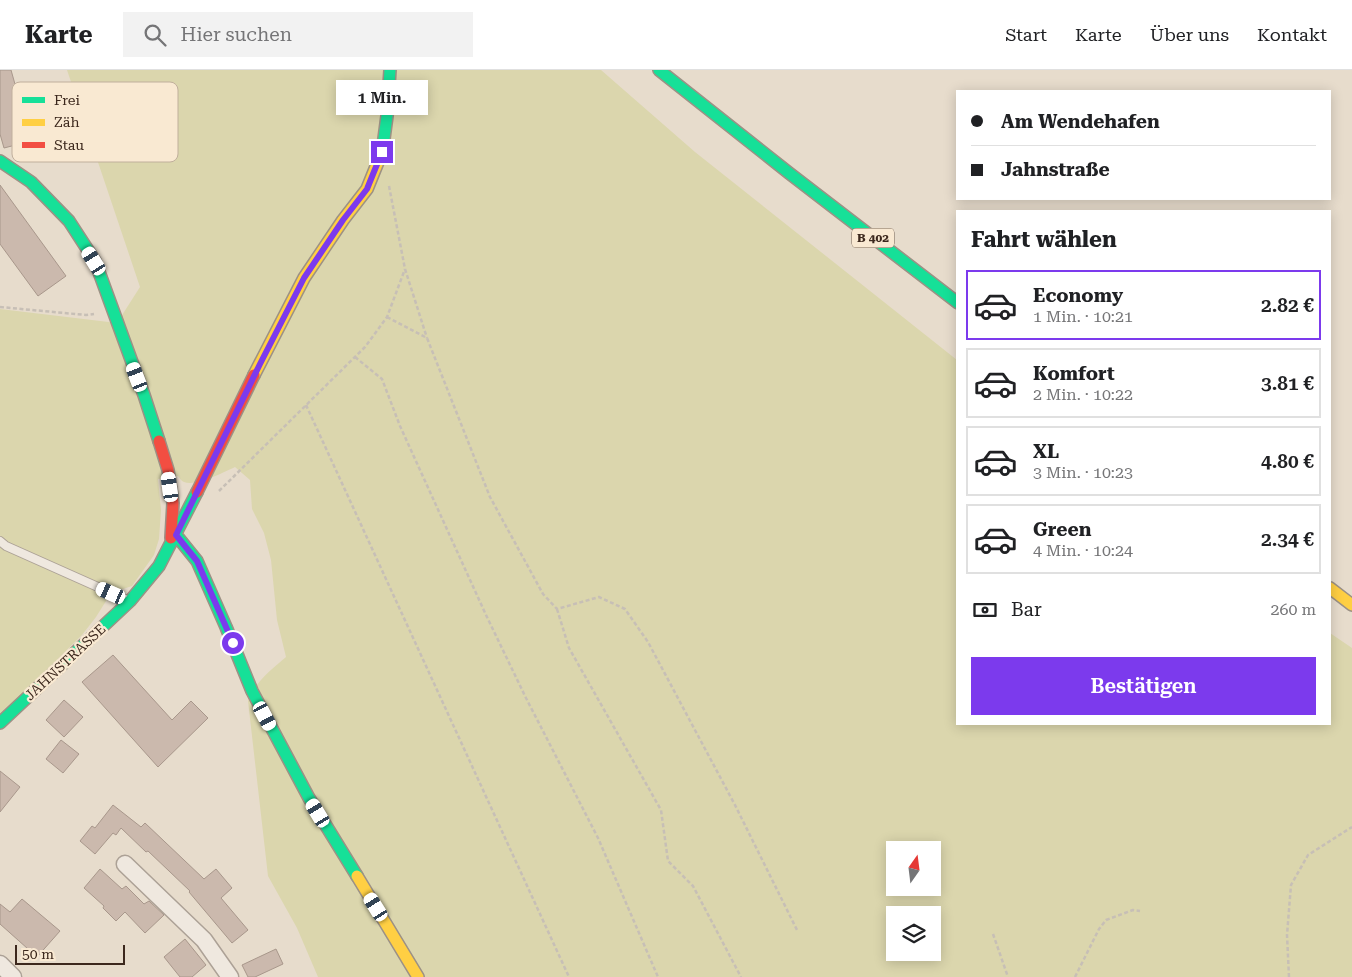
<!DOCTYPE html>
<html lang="de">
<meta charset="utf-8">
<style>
body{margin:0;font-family:"Roboto Serif",serif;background:#f2f2f2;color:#202124;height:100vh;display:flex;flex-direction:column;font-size:19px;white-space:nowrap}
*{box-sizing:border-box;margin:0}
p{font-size:16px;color:#757577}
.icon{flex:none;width:28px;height:28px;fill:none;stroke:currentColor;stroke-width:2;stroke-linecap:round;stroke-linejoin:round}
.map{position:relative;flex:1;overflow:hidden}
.drawer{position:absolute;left:956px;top:140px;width:375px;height:515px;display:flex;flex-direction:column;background:#fff;border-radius:0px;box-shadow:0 2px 12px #0003}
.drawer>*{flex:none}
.hud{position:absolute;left:956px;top:20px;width:375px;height:110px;border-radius:0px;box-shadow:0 2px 12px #0003;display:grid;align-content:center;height:110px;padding:0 15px;background:#fff}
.needle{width:32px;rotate:14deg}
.controls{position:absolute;left:886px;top:771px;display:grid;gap:10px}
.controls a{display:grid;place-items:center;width:55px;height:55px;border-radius:0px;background:#fff;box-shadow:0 2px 12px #0003;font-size:25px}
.scale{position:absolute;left:15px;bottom:12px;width:110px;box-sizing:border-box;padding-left:5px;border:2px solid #3c281d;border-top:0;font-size:14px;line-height:18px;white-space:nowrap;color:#3c281d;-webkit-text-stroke:4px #f9e9d2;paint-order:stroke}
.end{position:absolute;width:22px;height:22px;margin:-11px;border:6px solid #7c3aed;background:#fff;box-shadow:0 0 0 2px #fff}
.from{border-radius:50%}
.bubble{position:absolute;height:35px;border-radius:0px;background:#fff;box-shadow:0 2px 12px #0003;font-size:16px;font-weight:600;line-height:35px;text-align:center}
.car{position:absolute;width:15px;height:30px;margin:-15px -8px;border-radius:6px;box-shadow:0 0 4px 1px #0007;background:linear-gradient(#fff 24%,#345 0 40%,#fff 0 76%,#345 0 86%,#fff 0)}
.hud b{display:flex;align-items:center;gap:18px;height:48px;font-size:19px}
.hud b+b{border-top:1px solid #e0e0e0}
.hud i{width:12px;height:12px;background:#202124}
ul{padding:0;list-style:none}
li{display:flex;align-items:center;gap:15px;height:70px;margin:0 10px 8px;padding:0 5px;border:2px solid #e0e0e0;border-radius:0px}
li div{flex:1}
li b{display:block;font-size:19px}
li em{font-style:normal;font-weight:600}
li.on{border-color:#7c3aed}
li>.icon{width:45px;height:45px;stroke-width:1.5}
h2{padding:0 15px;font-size:22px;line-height:60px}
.pay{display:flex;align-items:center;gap:12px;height:55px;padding:0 15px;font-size:19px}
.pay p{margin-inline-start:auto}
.primary-button{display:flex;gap:10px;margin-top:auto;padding:10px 15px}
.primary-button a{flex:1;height:58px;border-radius:0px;background:#7c3aed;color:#fff;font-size:20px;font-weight:600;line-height:58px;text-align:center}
header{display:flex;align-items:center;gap:30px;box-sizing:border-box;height:70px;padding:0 25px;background:#fff;border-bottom:1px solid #e0e0e0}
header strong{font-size:24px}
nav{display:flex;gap:28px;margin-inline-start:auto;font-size:18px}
.search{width:350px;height:45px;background:#f2f2f2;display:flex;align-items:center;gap:12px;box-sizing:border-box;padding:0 18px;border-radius:0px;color:#757577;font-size:19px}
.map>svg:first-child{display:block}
.green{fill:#dbd6ad;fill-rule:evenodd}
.building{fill:#cbb9ad;stroke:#a8978b}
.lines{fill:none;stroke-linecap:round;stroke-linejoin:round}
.lane-casing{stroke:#aca196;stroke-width:10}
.street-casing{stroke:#aca196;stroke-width:19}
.fast-casing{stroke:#9c9185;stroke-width:14}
.slow-casing{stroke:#9c9185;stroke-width:14}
.jam-casing{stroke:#9c9185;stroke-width:14}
.path{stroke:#c7bfb6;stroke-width:2.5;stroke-dasharray:4 2.5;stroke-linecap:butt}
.lane{stroke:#efe8df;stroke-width:8}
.street{stroke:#efe8df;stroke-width:16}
.fast{stroke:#16e098;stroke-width:11}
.slow{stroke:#ffcf43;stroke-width:11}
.jam{stroke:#f24e42;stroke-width:11}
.route{stroke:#7c3aed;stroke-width:6}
.labels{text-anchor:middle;stroke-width:4.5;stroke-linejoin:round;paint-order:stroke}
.shield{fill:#f9e9d2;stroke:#756253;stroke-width:1}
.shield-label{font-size:12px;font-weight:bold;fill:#3c281d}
.street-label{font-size:14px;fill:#3c281d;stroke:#f9e9d2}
.key{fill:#f9e9d2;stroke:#c0af9c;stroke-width:1}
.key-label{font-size:14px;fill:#3c281d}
</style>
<header>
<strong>Karte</strong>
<div class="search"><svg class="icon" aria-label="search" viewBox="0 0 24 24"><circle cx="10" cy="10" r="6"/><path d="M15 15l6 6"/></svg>Hier suchen</div>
<nav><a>Start</a><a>Karte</a><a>Über uns</a><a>Kontakt</a></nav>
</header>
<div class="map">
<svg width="1352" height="907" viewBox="0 0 1352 907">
<rect width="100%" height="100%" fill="#e7dccc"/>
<path class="green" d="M67 0H601L695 82 957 290 958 654H1330V563L1352 578V907H318L297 858 268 806 248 631C255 612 271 600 286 587L277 550 271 490 264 463 252 439 250 410 235 397C224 402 196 417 184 412 181 411 180 408 178 406L158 409 161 440 159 469 154 485 132 516 111 523 96 547 82 565 0 646V239L117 253 140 217ZM895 780H932V818H895ZM895 845H932V882H895Z"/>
<path class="building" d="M0 0H11L31 71 4 78 0 64Z
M0 115 66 206 38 226 0 174Z
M113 585 172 650 191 631 208 648 158 697 82 612Z
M64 630 83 647 64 667 46 650Z
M61 670 79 684 63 703 46 689Z
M0 701 20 717 0 742Z
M113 735 141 757 145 753 204 809 216 799 232 818 221 828 248 860 232 873 189 822 190 821 148 781 146 782 121 758 116 765 113 763 95 784 80 771 92 756 95 758Z
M100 799 122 819 126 816 144 834 149 831 164 845 145 863 125 842 116 851 103 838 104 836 84 818Z
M22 829 60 861 37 887 0 854V834L10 842Z
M185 869 206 895 192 907H180L164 887Z
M276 879 283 894 255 907H248L242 895Z"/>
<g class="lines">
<g class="lane-casing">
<path id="lane" d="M0 471 6 476 127 530"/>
</g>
<g class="street-casing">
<path id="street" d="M125 794 204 870 230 907
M0 894 13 907"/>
</g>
<g class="fast-casing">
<path id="fast" d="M659 0 789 103 958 233
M383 76 387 46 390 0
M0 91 31 112 69 151 95 191 144 325 159 371
M176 465 197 491 226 557 252 621 309 728 357 806
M0 653 130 531 159 496 197 422"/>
</g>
<g class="slow-casing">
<path id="slow" d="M254 305 304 208 343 150 367 119 382 82 383 76
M1330 518 1352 535
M357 806 418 907"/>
</g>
<g class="jam-casing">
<path id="jam" d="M159 371 168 400 173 433 171 468
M197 422 254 305"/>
</g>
<path class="path" d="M389 116 405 199 427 268
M0 237 86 245 94 244
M387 247 427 268 490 427 543 524 557 539 599 527 625 539 648 572 735 735 797 860
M355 287 382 309 400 356 486 545 526 628 598 768 658 907
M306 335 569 907
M219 421 365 277 387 247 405 199
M557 539 569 578 661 740 668 791 693 816 741 907
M993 864 1008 907
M1075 907 1099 859 1106 850 1133 840 1140 841
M1289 907 1287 865 1291 815 1308 785 1352 757"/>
<use href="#lane" class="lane"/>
<use href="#street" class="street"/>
<use href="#fast" class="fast"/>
<use href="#slow" class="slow"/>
<use href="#jam" class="jam"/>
</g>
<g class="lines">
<path class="route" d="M233 573 197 491 176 465 260 294 304 208 343 150 367 119 382 82"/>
</g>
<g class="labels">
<rect class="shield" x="852" y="158.5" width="42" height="19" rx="4"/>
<g class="shield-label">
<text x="873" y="172">B 402</text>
</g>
<g class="street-label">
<text transform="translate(65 592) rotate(-43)" y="5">JAHNSTRASSE</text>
</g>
</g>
<rect x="12" y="12" width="166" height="80" rx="8" class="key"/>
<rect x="22" y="27" width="23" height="6" fill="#16e098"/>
<rect x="22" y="49" width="23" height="7" fill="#ffcf43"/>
<rect x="22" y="72" width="23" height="6" fill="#f24e42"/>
<g class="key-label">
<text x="54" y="35">Frei</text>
<text x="54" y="57">Zäh</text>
<text x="54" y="80">Stau</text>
</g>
</svg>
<div class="controls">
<a><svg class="needle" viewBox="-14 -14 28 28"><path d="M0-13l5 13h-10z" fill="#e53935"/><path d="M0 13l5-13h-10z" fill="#757577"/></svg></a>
<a><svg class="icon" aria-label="layers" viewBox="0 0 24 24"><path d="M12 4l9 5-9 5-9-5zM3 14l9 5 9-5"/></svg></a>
</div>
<div class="scale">50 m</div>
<i class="end from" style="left:233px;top:573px"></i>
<i class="end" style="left:382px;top:82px"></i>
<div class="bubble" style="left:336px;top:10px;width:92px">1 Min.</div>
<i class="car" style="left:94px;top:191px;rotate:328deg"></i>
<i class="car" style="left:137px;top:307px;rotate:339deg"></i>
<i class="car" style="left:170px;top:417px;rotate:352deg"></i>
<i class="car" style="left:111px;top:523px;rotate:294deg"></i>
<i class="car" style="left:265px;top:646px;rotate:152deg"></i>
<i class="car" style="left:318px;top:743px;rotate:329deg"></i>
<i class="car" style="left:376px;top:837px;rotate:328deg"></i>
<div class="hud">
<b><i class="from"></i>Am Wendehafen</b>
<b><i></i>Jahnstraße</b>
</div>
<section class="drawer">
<h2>Fahrt wählen</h2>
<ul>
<li class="on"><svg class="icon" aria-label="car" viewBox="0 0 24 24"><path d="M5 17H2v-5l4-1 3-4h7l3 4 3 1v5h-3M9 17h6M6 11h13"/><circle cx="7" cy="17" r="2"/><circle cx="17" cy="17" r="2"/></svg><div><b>Economy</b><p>1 Min. · 10:21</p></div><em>2.82 €</em></li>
<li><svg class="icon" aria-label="car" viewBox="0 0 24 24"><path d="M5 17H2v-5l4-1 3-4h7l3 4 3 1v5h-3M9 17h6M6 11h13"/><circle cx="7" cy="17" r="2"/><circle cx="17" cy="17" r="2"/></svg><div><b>Komfort</b><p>2 Min. · 10:22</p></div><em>3.81 €</em></li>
<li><svg class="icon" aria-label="car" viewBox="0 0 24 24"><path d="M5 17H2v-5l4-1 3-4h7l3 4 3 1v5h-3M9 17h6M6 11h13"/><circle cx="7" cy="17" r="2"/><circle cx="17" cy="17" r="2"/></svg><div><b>XL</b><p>3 Min. · 10:23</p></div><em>4.80 €</em></li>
<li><svg class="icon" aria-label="car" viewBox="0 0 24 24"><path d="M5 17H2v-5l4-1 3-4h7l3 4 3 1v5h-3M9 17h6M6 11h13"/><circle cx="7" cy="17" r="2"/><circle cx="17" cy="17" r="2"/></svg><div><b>Green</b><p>4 Min. · 10:24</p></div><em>2.34 €</em></li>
</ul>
<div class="pay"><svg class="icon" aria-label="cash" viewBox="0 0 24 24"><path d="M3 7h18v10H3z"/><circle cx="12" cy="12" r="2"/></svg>Bar<p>260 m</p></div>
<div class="primary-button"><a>Bestätigen</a></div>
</section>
</div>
